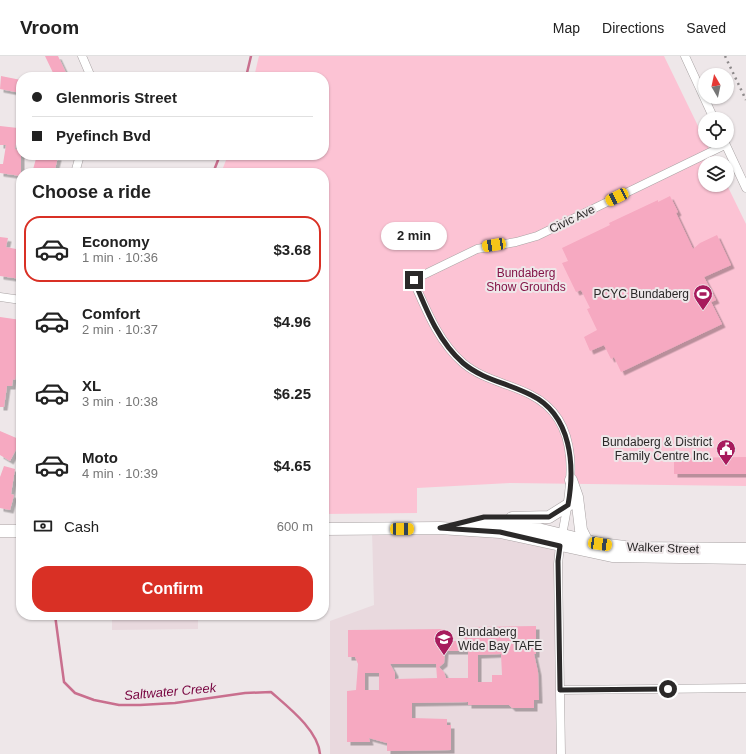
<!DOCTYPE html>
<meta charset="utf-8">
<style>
body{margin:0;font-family:Arial,sans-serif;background:#f2f2f2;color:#222;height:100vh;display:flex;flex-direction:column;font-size:15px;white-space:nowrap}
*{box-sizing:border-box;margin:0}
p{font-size:13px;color:#767676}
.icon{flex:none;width:22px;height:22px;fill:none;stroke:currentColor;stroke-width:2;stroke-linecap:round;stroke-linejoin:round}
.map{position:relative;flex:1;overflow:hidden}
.details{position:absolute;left:16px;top:112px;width:313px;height:452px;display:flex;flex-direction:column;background:#fff;border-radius:16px;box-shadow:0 1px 3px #0004}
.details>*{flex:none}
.hud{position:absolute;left:16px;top:16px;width:313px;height:88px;border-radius:16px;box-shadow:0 1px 3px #0004;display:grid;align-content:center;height:88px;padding:0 16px;background:#fff}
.needle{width:26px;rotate:351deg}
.tools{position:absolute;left:698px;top:12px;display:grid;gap:8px}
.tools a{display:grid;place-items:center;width:36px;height:36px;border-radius:50%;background:#fff;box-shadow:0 1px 3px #0004;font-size:20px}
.end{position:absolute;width:18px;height:18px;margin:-9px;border:5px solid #2b2929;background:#fff;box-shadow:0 0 0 2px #fff}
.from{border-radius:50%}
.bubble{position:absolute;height:28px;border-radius:14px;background:#fff;box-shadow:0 1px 3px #0004;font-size:13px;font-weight:800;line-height:28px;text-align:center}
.car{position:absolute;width:12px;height:24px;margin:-12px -6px;border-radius:5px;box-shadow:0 0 3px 1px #0007;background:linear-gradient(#f5c518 24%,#345 0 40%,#f5c518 0 76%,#345 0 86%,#f5c518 0)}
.hud b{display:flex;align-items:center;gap:14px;height:38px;font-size:15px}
.hud b+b{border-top:1px solid #e0e0e0}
.hud i{width:10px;height:10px;background:#222}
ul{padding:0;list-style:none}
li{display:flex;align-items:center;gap:12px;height:66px;margin:0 8px 6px;padding:0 8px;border:2px solid transparent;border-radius:16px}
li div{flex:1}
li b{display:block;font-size:15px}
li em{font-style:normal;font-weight:800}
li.current{border-color:#d93025}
li>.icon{width:36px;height:36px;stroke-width:1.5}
h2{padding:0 16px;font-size:18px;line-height:48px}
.pay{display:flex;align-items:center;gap:10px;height:44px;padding:0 16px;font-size:15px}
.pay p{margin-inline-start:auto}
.button{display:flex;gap:8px;margin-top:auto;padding:8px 16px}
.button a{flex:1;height:46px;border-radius:16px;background:#d93025;color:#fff;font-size:16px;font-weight:800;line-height:46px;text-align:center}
header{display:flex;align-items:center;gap:24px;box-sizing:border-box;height:56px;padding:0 20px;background:#fff;border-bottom:1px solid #e0e0e0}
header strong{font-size:19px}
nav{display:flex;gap:22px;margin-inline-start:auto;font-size:14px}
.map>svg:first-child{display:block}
.built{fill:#e9d9de}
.green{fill:#fcc3d4}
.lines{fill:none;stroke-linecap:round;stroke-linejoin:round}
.stream{stroke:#c96f8e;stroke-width:2.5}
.building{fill:#f6a9c1;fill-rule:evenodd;filter:url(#shadow)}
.minor-casing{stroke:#a9a3a4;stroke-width:9}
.secondary-casing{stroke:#a9a3a4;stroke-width:13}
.minor{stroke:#fff;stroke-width:8}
.secondary{stroke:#fff;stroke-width:12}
.rail{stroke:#8d898a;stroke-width:2.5;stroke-dasharray:2 4;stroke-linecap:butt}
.route{stroke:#2b2929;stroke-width:5}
.labels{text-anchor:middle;stroke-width:4;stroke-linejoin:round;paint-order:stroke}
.street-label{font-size:12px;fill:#2b2929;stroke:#eee7e9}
.park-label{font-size:12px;fill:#841649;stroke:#eee7e9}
.poi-label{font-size:12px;fill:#2b2929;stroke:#eee7e9;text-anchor:end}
.water-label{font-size:13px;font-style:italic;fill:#77033f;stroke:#eee7e9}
</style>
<header>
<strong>Vroom</strong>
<nav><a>Map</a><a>Directions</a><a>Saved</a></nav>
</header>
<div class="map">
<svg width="746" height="698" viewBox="0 0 746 698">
<defs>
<filter id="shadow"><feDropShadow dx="3.5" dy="3.5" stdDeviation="0" flood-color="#0004"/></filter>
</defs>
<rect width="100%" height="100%" fill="#eee7e9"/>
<path class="built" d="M372 474 499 477 559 491V698H330V565L374 549Z
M112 559H198V573L112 574Z"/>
<path class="green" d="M259 0H664L716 107H705V129H727L746 168V430L510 427 417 432V457L324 458V117H221L228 99H324V21H254Z"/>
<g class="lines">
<path class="stream" d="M246 21 251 0
M213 117 220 99
M55 559 64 626 75 637 94 644 119 649H140L175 647 245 637 271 636C288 651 318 674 320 698"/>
</g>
<path class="building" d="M45 0H58L68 21H55Z
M1 20 21 24V37L0 33Z
M0 70 18 72 15 93 21 94V120L0 117V108H3L6 89H0Z
M37 99 58 101 54 117H32Z
M670 140 678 156 676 157 693 193 700 187 717 179 731 209 704 221 716 244 711 246 722 268 621 316 614 301 611 303 604 289 590 295 584 281 597 274 587 253 590 252 581 234 576 236 562 207 568 205 562 192 610 169 609 167 658 144V146Z
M0 181 8 182 6 191 21 194V223L0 220Z
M0 261 21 264V291L16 301H19L15 324 13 323 12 330H7L4 351H0Z
M0 375 21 384 10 405 0 399Z
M746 401V418H674V402Z
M4 410 15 413 11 438 14 439 10 454 0 452V421Z
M536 570V598H534L538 616 539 644H534V652H512L509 649H468V646L412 647V662L447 663V669H451V694L387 695V687L369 682 370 686H347V635L356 634 358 608 355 601H348V574L445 573V585H460L468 580V571ZM445 595H468V622H446L444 616 439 611 444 607ZM501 598 502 619H492V626H478V599ZM390 608H436L437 622 395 623V617ZM365 617H379V634H365Z"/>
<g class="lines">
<g class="minor-casing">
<path id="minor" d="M82 0 91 21
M685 0 714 63
M724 85 746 132
M75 117 80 99
M0 241 21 244
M562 479C571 433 585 366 531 339 508 327 483 324 463 307 438 285 426 253 413 224L477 193 516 186 537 180 725 89
M560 490 558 508 561 698
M560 634 746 632"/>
</g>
<g class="secondary-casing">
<path id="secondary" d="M571 424 577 441 581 474 586 484
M512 462 549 461 568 449
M471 468H517L600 488 633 492 746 493
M324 473 440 472 500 476 612 500 746 502
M0 475H21"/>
</g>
<use href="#minor" class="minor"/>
<use href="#secondary" class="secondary"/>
<path class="rail" d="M725 0 746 44"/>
</g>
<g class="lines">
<path class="route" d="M414 224C426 253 438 285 463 307 483 324 508 327 531 339 572 359 575 410 568 449L549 461H484L440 472 500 476 560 490 558 505 560 634 668 633"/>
</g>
<defs>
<g id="stadium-pin" transform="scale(1)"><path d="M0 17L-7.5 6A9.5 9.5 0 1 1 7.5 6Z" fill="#a71b5d" stroke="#eee7e9"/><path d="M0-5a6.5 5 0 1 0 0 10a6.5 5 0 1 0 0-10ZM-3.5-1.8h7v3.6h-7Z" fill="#fff"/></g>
<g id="civic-pin" transform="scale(1)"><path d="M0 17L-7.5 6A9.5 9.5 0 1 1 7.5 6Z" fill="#a71b5d" stroke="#eee7e9"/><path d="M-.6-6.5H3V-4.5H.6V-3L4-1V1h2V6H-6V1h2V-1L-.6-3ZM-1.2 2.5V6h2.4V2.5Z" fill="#fff"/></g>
<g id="university-pin" transform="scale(1)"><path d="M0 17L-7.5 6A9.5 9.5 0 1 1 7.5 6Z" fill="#a71b5d" stroke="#eee7e9"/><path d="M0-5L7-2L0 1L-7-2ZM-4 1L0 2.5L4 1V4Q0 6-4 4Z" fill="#fff"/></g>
</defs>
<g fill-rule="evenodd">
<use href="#stadium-pin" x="703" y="238"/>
<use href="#civic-pin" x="726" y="393"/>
<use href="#university-pin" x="444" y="583"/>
</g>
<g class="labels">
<g class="street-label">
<text transform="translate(572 163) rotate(-26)" y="4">Civic Ave</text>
<text transform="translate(663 492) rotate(2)" y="4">Walker Street</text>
</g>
<g class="park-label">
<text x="526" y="221">Bundaberg<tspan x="526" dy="14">Show Grounds</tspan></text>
</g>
<g class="poi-label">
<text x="689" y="242">PCYC Bundaberg</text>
<text x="712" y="390">Bundaberg &amp; District<tspan x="712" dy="14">Family Centre Inc.</tspan></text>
<text x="458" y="580" text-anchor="start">Bundaberg<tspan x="458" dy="14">Wide Bay TAFE</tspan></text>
</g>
<g class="water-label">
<text transform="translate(170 635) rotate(-5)" y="5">Saltwater Creek</text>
</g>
</g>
</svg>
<div class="tools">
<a><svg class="needle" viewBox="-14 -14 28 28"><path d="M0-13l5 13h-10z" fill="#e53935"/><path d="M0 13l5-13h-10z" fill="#767676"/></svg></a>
<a><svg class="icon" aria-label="locate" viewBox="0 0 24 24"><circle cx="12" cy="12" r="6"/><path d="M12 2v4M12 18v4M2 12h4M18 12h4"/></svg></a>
<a><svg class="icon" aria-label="layers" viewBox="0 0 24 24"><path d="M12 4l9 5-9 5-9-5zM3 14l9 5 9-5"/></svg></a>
</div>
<i class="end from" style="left:668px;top:633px"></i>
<i class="end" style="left:414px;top:224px"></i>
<div class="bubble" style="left:381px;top:166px;width:66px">2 min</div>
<i class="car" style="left:617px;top:141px;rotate:244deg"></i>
<i class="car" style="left:494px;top:189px;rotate:261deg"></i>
<i class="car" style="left:402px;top:473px;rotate:90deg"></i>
<i class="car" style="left:600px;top:488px;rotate:98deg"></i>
<div class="hud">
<b><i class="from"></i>Glenmoris Street</b>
<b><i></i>Pyefinch Bvd</b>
</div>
<section class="details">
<h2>Choose a ride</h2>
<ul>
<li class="current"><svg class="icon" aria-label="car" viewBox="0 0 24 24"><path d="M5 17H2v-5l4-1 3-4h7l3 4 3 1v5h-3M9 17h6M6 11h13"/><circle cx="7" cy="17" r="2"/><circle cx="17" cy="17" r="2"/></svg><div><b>Economy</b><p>1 min · 10:36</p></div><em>$3.68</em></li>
<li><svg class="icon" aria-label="car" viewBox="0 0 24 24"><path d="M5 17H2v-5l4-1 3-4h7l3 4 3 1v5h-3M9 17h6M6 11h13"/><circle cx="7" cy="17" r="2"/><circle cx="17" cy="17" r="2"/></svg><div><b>Comfort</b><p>2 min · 10:37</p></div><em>$4.96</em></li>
<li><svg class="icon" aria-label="car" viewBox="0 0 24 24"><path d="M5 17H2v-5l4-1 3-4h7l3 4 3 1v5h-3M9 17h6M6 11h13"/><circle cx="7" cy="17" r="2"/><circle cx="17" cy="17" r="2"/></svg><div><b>XL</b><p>3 min · 10:38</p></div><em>$6.25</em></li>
<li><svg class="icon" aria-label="car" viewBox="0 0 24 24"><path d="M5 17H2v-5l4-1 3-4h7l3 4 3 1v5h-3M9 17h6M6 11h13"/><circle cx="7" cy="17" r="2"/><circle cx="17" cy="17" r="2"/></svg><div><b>Moto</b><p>4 min · 10:39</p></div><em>$4.65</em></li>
</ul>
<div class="pay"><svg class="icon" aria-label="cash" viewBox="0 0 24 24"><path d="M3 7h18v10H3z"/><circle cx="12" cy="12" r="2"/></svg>Cash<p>600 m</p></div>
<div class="button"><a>Confirm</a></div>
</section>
</div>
